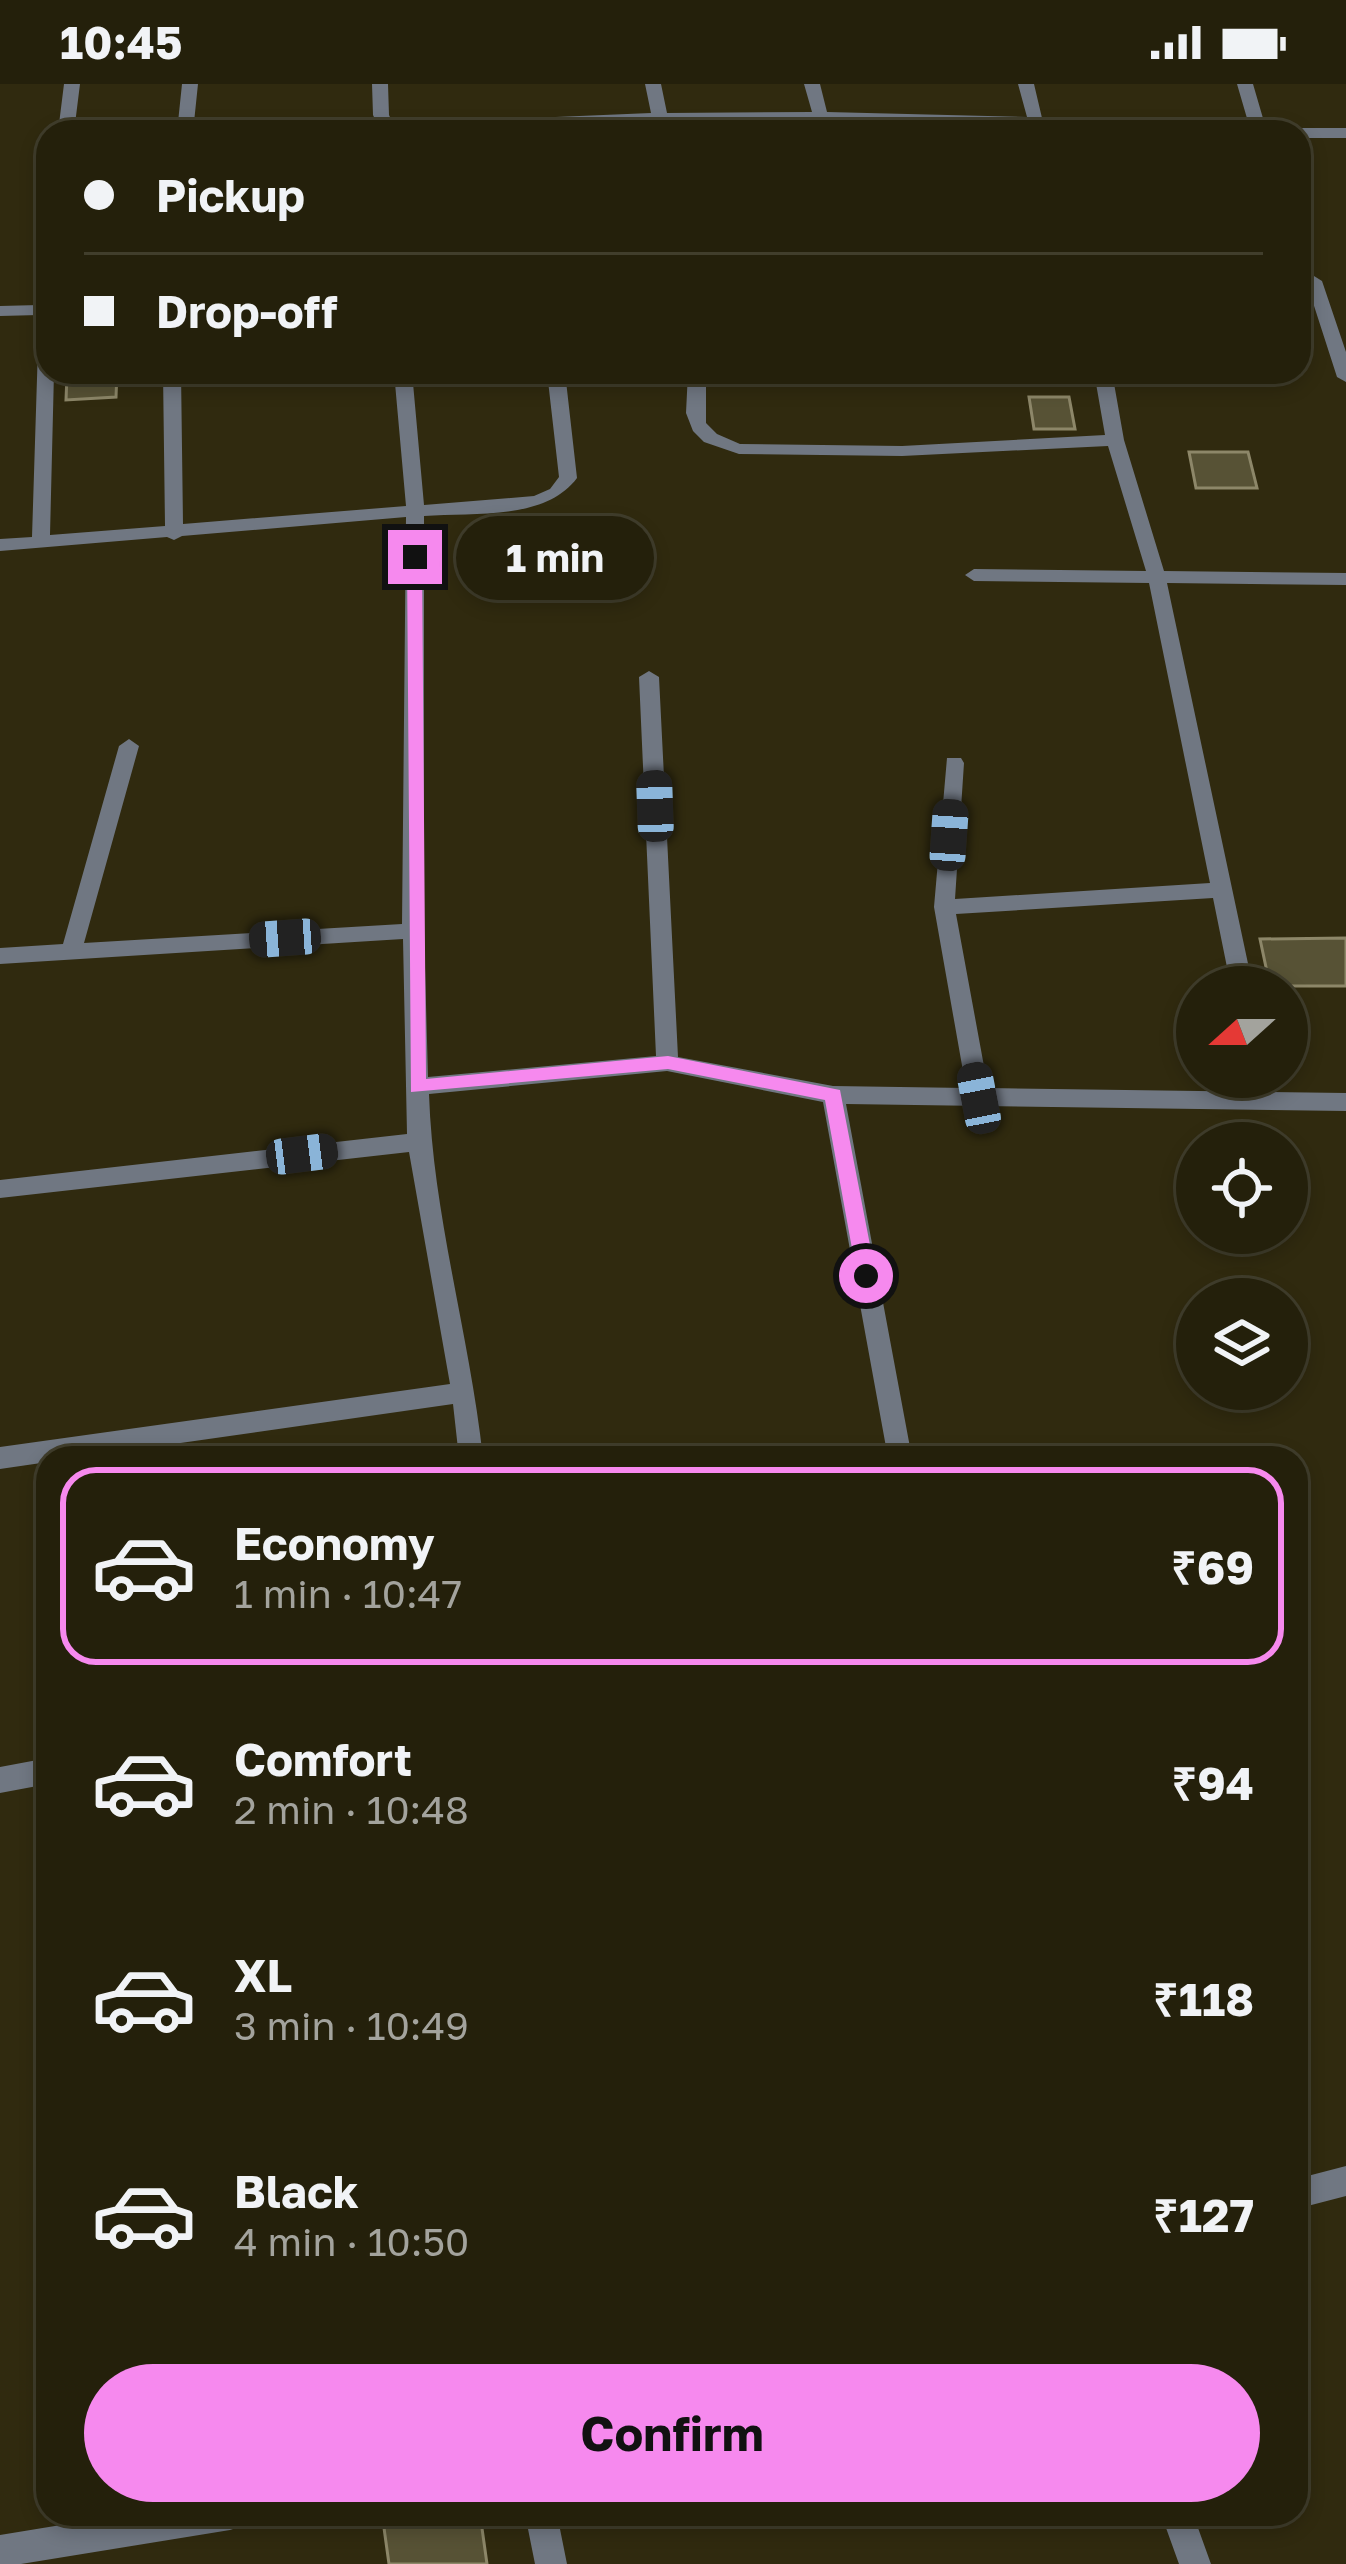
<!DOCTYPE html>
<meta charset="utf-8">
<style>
body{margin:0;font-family:"Golos Text",sans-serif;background:#302d19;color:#f1f3f6;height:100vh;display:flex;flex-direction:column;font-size:45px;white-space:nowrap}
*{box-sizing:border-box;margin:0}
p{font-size:39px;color:#a3a39d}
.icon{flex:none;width:66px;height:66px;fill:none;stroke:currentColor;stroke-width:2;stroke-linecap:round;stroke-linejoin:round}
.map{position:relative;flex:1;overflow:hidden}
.details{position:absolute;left:36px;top:1362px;width:1272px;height:1080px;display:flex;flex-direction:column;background:#24200b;border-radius:36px;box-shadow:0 6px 18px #0003,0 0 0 3px #413e2c}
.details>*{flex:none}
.hud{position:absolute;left:36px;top:36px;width:1275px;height:264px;border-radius:36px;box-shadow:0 6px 18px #0003,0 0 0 3px #413e2c;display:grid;align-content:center;height:264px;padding:0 48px;background:#24200b}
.needle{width:78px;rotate:249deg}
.tools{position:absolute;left:1176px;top:882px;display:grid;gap:24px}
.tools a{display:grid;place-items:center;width:132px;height:132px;border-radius:50%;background:#24200b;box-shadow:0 6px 18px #0003,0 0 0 3px #413e2c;font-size:60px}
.end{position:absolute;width:54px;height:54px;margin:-27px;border:15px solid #f689ee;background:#111;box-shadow:0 0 0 6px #111}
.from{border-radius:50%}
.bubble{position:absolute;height:84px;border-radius:42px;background:#24200b;box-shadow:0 6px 18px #0003,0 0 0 3px #413e2c;font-size:39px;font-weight:700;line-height:84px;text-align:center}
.car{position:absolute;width:36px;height:72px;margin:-36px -18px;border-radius:15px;box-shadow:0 0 9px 3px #0007;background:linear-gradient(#222 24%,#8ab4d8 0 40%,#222 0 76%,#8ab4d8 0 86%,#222 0)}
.hud b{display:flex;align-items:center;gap:42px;height:114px;font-size:45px}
.hud b+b{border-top:3px solid #413e2c}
.hud i{width:30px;height:30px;background:#f1f3f6}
ul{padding:21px 0 0;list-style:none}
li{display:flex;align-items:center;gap:36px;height:198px;margin:0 24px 18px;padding:0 24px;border:6px solid transparent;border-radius:36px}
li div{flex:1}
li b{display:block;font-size:45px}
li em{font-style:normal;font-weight:700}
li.selected{border-color:#f689ee}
li>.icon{width:108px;height:108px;stroke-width:1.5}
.action{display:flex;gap:24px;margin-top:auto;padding:24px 48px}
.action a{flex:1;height:138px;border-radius:72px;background:#f689ee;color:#111;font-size:48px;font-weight:700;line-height:138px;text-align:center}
.status{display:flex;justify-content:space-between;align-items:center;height:84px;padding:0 60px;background:#24200b;direction:ltr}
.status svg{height:33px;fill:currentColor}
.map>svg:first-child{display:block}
.building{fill:#575235;stroke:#8d8769;stroke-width:3}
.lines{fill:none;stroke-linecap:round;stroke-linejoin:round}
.street{fill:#707782;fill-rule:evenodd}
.route{fill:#f689ee}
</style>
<div class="status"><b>10:45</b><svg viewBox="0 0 49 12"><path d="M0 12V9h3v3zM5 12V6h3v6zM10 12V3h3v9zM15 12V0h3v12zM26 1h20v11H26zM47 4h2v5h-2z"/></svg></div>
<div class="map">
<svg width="1346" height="2480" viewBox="0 0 1346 2480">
<rect width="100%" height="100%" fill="#302a0f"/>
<path class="building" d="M117 288 116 313 66 316 67 291Z
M1029 313H1069L1075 345H1034Z
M1189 368H1248L1257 404H1196Z
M1346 854V902H1270L1260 855Z
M446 2430H480L487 2480H389L384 2444Z"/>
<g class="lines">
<path class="street" d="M64 0H80L74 48H58Z
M182 0H198L193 48H177Z
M372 0H388L389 31 393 40 651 29 645 0H661L667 29 812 28 804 0H820L827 28 1027 33 1018 0H1034L1042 34 1238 43 1246 48 1044 43 1046 48H1030L1026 42 707 37 669 38 671 48H655L653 38 381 48 373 31Z
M1237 0H1253L1267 48H1251Z
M1299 44H1346V54H1299V48H1292Z
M48 187V288H54L50 451 165 442 163 288H181L183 440 406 422 394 288H412L424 421 534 412 550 405 559 393 547 288H565L577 394C545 437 473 428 424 432V847L428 993 656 972 639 593 649 587 659 593 678 973 833 1002 966 1004 934 823 947 674H961L964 679 955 815 1210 799 1149 499 974 497 965 491 974 485 1146 487 1108 362 902 372 739 370 704 358 693 347 686 329 688 288H706V339L717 350 740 360 902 362 1105 351 1094 288H1112L1124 356 1164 487 1346 489V501L1167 499 1253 903H1231L1213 814 956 830 988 1004 1346 1009V1027L846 1020 912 1374H888L823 1018 667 987 429 1010C433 1132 470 1253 483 1374H459L453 1320 75 1374H48V1378L0 1385V1363L450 1300 409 1068 0 1114V1096L407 1050 403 855 0 880V864L63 860 119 662 129 655 139 662 84 859 402 840 406 433 182 452 174 456 167 453 0 467V455L32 453 39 231 0 232V222L39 221 40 192Z
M1314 192 1322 197 1346 268V298L1337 293 1306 197Z
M48 1674V1700L0 1709V1683Z
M1346 2082V2112L1296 2125V2095Z
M128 2430H246L242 2442 230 2446 21 2480H0V2451Z
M525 2430H557L567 2480H535Z
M1161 2430H1193L1211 2480H1179Z"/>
</g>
<path class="route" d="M415 468 422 473 426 995 668 972 840 1006 876 1192 873 1198 866 1200 857 1192 825 1016 668 985 411 1008 407 473Z"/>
</svg>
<div class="tools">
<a><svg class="needle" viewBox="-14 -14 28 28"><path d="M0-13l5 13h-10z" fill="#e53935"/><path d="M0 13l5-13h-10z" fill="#a3a39d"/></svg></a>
<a><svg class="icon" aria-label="locate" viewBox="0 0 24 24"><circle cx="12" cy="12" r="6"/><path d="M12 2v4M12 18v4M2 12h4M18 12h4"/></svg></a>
<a><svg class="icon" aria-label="layers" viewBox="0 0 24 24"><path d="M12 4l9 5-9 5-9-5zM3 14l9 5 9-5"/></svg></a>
</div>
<i class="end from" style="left:866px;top:1192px"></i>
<i class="end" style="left:415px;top:473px"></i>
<div class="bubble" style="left:456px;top:432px;width:198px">1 min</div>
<i class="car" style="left:655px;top:722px;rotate:358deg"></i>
<i class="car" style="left:949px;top:751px;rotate:4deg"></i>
<i class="car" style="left:285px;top:854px;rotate:266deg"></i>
<i class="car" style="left:979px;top:1014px;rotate:349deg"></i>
<i class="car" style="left:302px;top:1070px;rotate:83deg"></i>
<div class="hud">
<b><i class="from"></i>Pickup</b>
<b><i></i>Drop-off</b>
</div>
<section class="details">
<ul>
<li class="selected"><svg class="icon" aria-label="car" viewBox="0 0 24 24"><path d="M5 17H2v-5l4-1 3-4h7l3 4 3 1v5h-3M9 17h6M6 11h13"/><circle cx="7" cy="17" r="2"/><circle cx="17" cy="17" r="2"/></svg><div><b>Economy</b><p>1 min · 10:47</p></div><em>₹69</em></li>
<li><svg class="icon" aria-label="car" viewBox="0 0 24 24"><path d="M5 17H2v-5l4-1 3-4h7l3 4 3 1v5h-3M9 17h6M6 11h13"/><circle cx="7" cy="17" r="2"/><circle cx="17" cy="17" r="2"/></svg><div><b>Comfort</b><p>2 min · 10:48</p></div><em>₹94</em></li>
<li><svg class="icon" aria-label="car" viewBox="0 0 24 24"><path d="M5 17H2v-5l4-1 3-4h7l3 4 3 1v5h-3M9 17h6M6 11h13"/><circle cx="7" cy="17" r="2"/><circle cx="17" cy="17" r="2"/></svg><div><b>XL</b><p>3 min · 10:49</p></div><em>₹118</em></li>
<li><svg class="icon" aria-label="car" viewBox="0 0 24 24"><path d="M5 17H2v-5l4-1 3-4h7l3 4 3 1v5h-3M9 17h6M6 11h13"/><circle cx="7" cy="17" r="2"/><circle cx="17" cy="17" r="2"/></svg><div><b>Black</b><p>4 min · 10:50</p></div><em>₹127</em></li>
</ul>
<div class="action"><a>Confirm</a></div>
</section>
</div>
